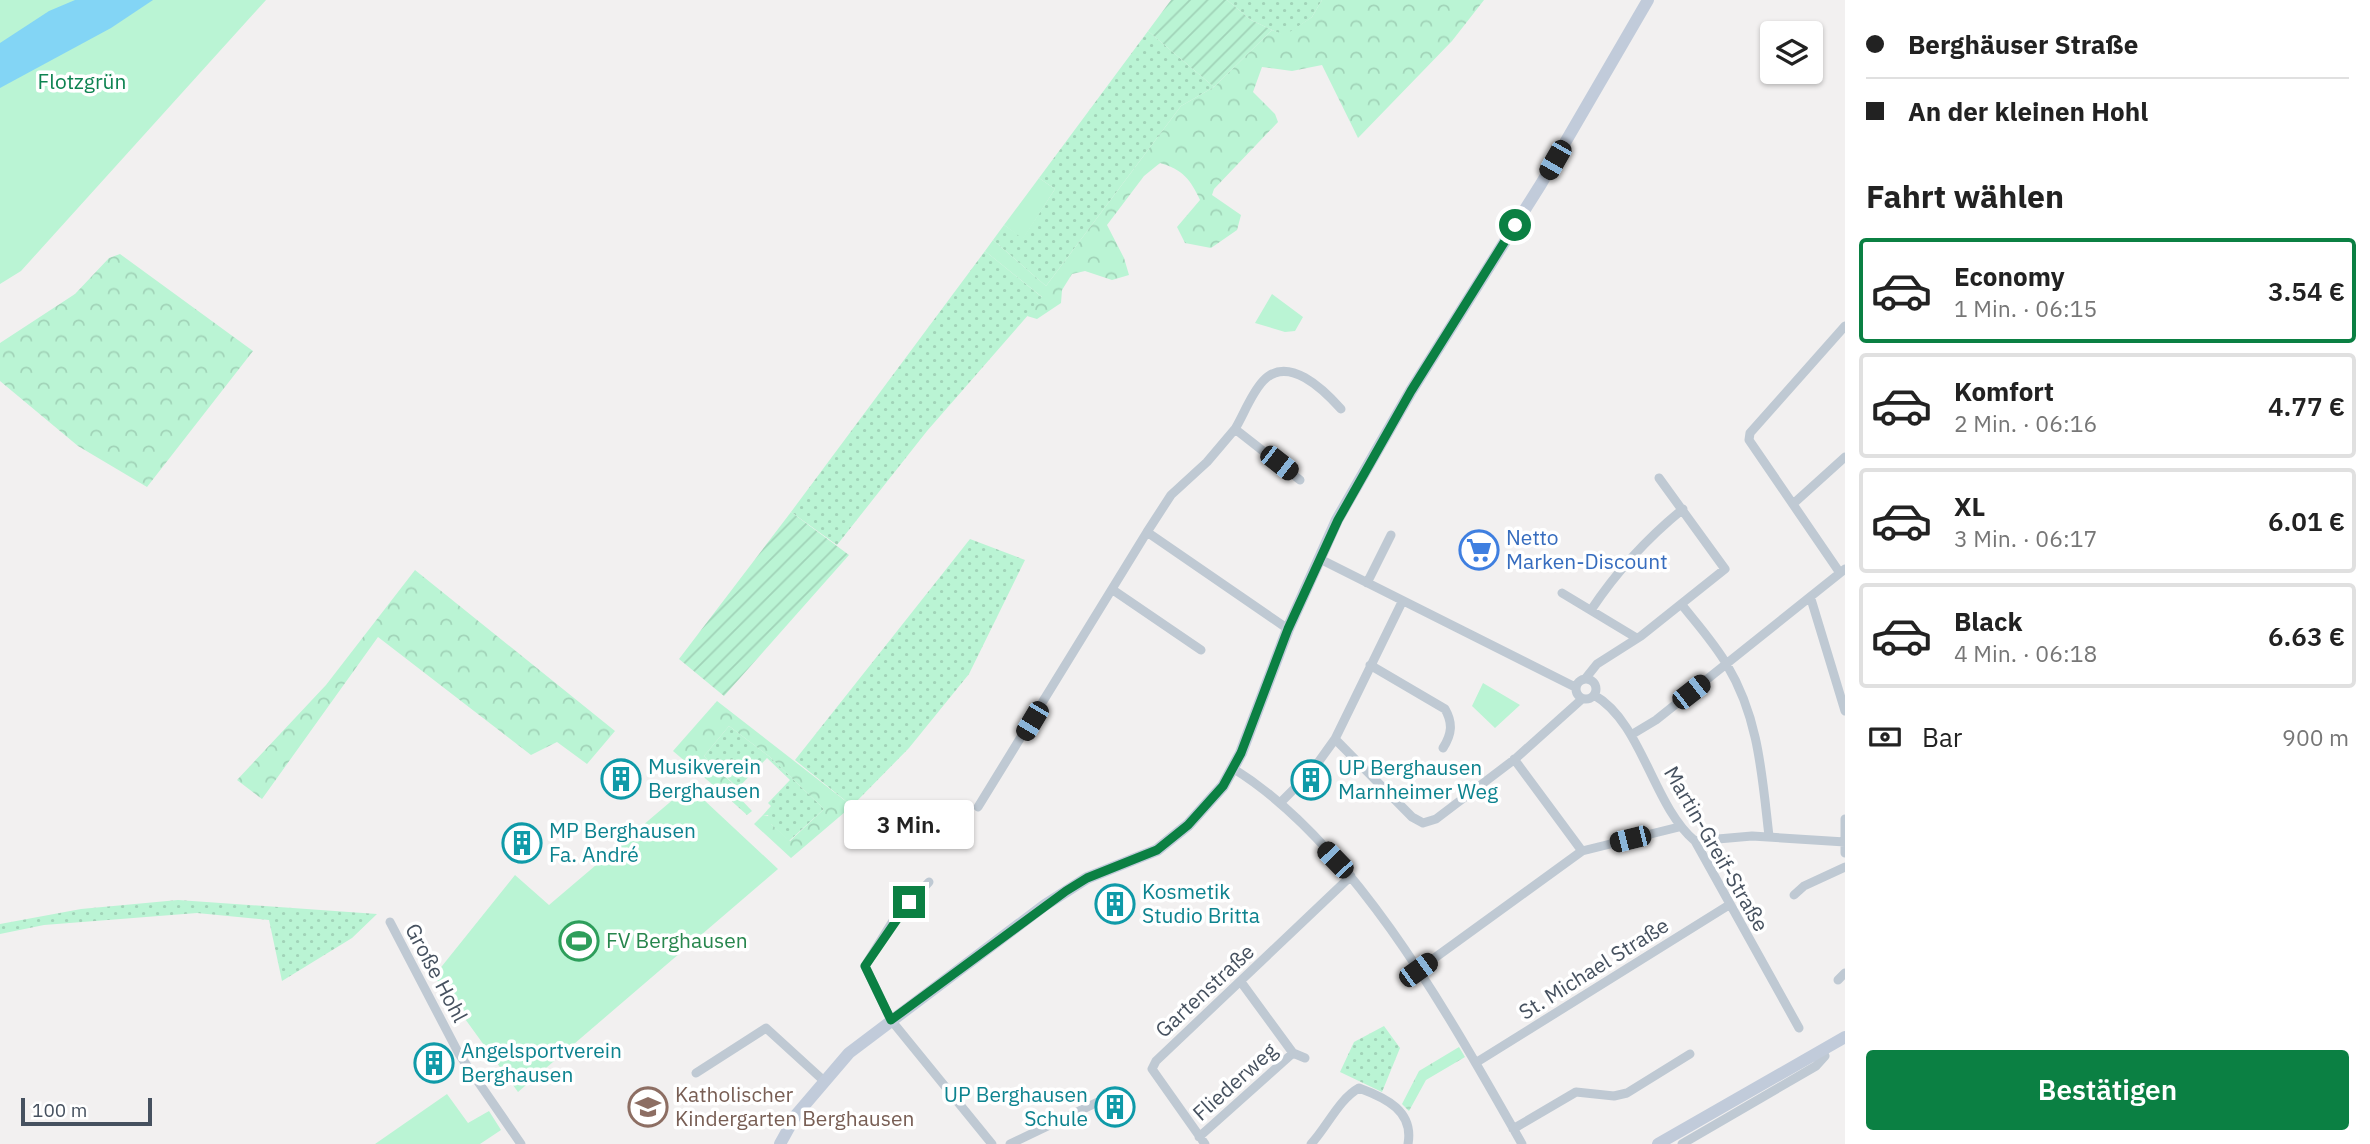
<!DOCTYPE html>
<html lang="de">
<meta charset="utf-8">
<style>
body{margin:0;font-family:"IBM Plex Sans",sans-serif;background:#f2f2f2;color:#222;height:100vh;display:flex;flex-direction:column;font-size:26px;white-space:nowrap}
*{box-sizing:border-box;margin:0}
p{font-size:23px;color:#767676}
.icon{flex:none;width:38px;height:38px;fill:none;stroke:currentColor;stroke-width:2;stroke-linecap:round;stroke-linejoin:round}
.map{position:relative;flex:1;overflow:hidden}
.panel{display:flex;flex-direction:column;background:#fff;width:525px}
.panel>*{flex:none}
.top-card{display:grid;align-content:center;height:154px;padding:0 21px;background:#fff}
.fabs{position:absolute;left:1760px;top:21px;display:grid;gap:14px}
.fabs a{display:grid;place-items:center;width:63px;height:63px;border-radius:7px;background:#fff;box-shadow:0 2px 5px #0004;font-size:35px}
.scale{position:absolute;left:21px;bottom:18px;width:131px;box-sizing:border-box;padding-left:7px;border:4px solid #46515f;border-top:0;font-size:19px;line-height:24px;white-space:nowrap;color:#46515f;-webkit-text-stroke:5px #fff;paint-order:stroke}
.end{position:absolute;width:32px;height:32px;margin:-16px;border:9px solid #0b8043;background:#fff;box-shadow:0 0 0 4px #fff}
.from{border-radius:50%}
.bubble{position:absolute;height:49px;border-radius:7px;background:#fff;box-shadow:0 2px 5px #0004;font-size:23px;font-weight:600;line-height:49px;text-align:center}
.car{position:absolute;width:21px;height:42px;margin:-21px -10px;border-radius:9px;box-shadow:0 0 5px 2px #0007;background:linear-gradient(#222 24%,#8ab4d8 0 40%,#222 0 76%,#8ab4d8 0 86%,#222 0)}
.top-card b{display:flex;align-items:center;gap:24px;height:66px;font-size:26px}
.top-card b+b{border-top:2px solid #e0e0e0}
.top-card i{width:18px;height:18px;background:#222}
ul{padding:0;list-style:none}
li{display:flex;align-items:center;gap:21px;height:105px;margin:0 14px 10px;padding:0 7px;border:4px solid #e0e0e0;border-radius:7px}
li div{flex:1}
li b{display:block;font-size:26px}
li em{font-style:normal;font-weight:600}
li.current{border-color:#0b8043}
li>.icon{width:63px;height:63px;stroke-width:1.5}
h2{padding:0 21px;font-size:32px;line-height:84px}
.pay{display:flex;align-items:center;gap:18px;height:77px;padding:0 21px;font-size:26px}
.pay p{margin-inline-start:auto}
.button{display:flex;gap:14px;margin-top:auto;padding:14px 21px}
.button a{flex:1;height:80px;border-radius:7px;background:#0b8043;color:#fff;font-size:28px;font-weight:600;line-height:80px;text-align:center}
main{display:flex;flex:1;min-height:0}
.map>svg:first-child{display:block}
.grass{fill:url(#grass-dots)}
.forest{fill:url(#forest-crowns)}
.park{fill:#baf4d4}
.garden{fill:url(#garden-furrows)}
.water{fill:#83d5f5}
.lines{fill:none;stroke-linecap:round;stroke-linejoin:round}
.street{stroke:#bfc9d3;stroke-width:9}
.secondary{stroke:#c1cbda;stroke-width:12}
.route{stroke:#0b8043;stroke-width:9}
.labels{text-anchor:middle;stroke-width:7;stroke-linejoin:round;paint-order:stroke}
.park-label{font-size:21px;fill:#0e8351;stroke:#fff}
.shop-label{font-size:21px;fill:#366cbe;stroke:#fff;text-anchor:start}
.culture-label{font-size:21px;fill:#0d838f;stroke:#fff;text-anchor:start}
.street-label{font-size:21px;fill:#46515f;stroke:#fff}
.leisure-label{font-size:21px;fill:#27864d;stroke:#fff;text-anchor:start}
.education-label{font-size:21px;fill:#785e54;stroke:#fff;text-anchor:start}
</style>
<main>
<div class="map">
<svg width="1845" height="1144" viewBox="0 0 1845 1144">
<defs>
<pattern id="grass-dots" width="8" height="8" patternUnits="userSpaceOnUse" patternTransform="scale(1.75)"><rect width="8" height="8" fill="#baf4d4"/><path d="M2 2h.1M6 6h.1" fill="none" stroke="#a1d3b8" stroke-width="1.8" stroke-linecap="round"/></pattern>
<pattern id="forest-crowns" width="20" height="18" patternUnits="userSpaceOnUse" patternTransform="scale(1.75)"><rect width="20" height="18" fill="#baf4d4"/><path d="M2 6a3 3 0 1 1 6 0M12 15a3 3 0 1 1 6 0" fill="none" stroke="#a1d3b8"/></pattern>
<pattern id="garden-furrows" width="10" height="10" patternUnits="userSpaceOnUse" patternTransform="scale(1.75)"><rect width="10" height="10" fill="#baf4d4"/><path d="M-1 1l2-2M0 10L10 0M9 11l2-2" fill="none" stroke="#a1d3b8"/></pattern>
</defs>
<rect width="100%" height="100%" fill="#f2f0f0"/>
<path class="grass" d="M1227 0H1322L1312 17 1285 36 1251 20Z
M1148 31 1214 87 1181 106 1046 286 993 240 1004 225 1023 238 1055 189 1039 178Z
M985 251 1043 298 927 431 837 545 791 512Z
M970 539 1025 560 969 674 909 748 852 806 795 760Z
M729 726 770 757 824 809 789 841 771 824 768 815H763L771 806 768 803 790 780 767 758 734 792 752 811 747 815 726 796 735 785 704 756Z
M178 900 377 914 352 938 282 981 269 920 197 913 44 925 0 934V924L81 909Z
M1384 1026 1400 1048 1382 1092 1340 1072 1354 1042Z"/>
<path class="forest" d="M1322 0H1484L1452 41 1358 138 1322 65 1292 71 1262 67 1253 92 1275 114 1278 122 1214 189 1212 195 1241 215 1237 230 1211 248 1185 243 1177 227 1200 200C1191 180 1182 169 1160 163L1144 176 1107 225 1124 258 1129 275 1112 280 1085 271 1072 274 1062 290 1061 303 1037 319 1027 316 1042 297 985 251 993 240 1046 286 1181 106 1214 87 1272 30 1285 35 1312 17Z
M120 254 253 351 147 487 78 446 0 381V343L75 294 109 258Z
M415 570 615 731 587 764 557 742 531 755 378 637 262 799 237 780 326 685Z
M717 701 852 806 791 858 754 824 763 815 774 817 771 824 790 841 824 809 770 757 729 726 704 756 735 786 726 796 673 751Z
M1459 1047 1465 1057 1426 1080 1409 1111 1402 1104 1419 1071Z"/>
<path class="park" d="M0 0H266L21 271 0 284Z
M1039 178 1055 189 1023 239 1004 225Z
M1272 294 1303 317 1295 331 1285 332 1255 323Z
M1483 683 1520 705 1495 728 1472 706Z
M689 786 778 869 518 1092 434 976 515 875 549 905Z
M447 1094 468 1123 489 1111 501 1130 480 1144H375Z"/>
<path class="garden" d="M1171 0H1227L1251 20 1272 30 1214 87 1148 31Z
M791 512 849 555 724 696 679 659Z"/>
<path class="water" d="M75 0H153L111 28 0 88V43L49 11Z"/>
<g class="lines">
<path class="street" d="M1300 480 1235 429C1244 414 1251 394 1263 381 1288 354 1324 390 1341 409
M1793 504 1845 457
M1147 532 1171 495 1207 462 1235 429
M1320 559 1575 687
M1840 573 1749 440 1750 433 1845 326
M1367 583 1391 535
M1113 590 1201 650
M1562 593 1635 637
M1811 599 1845 711
M1402 602 1335 739 1412 817 1423 823 1436 819 1515 759 1582 699
M1682 605C1697 624 1715 644 1727 665 1759 718 1762 776 1769 836
M1591 610C1617 571 1646 539 1683 509
M1370 665 1445 709C1453 723 1452 734 1443 748
M1576 689a10 10 0 1 1 20 0a10 10 0 1 1-20 0Z
M1585 679 1597 664 1641 636 1725 569 1659 478
M1594 695C1642 722 1653 806 1695 841L1799 1028
M1631 735 1656 720 1845 569
M1514 759 1582 851
M1234 769C1356 845 1452 1021 1522 1144
M1280 803 1312 771 1335 739
M978 807 1147 532 1288 629
M1845 819V853
M1695 841 1752 836 1845 842
M929 882 893 921 865 966 891 1020 992 1144
M1794 895 1804 886 1845 867
M390 922 459 1054 521 1144
M1418 970 1582 851 1679 827
M1838 980 1845 973
M1293 1053 1305 1058
M1477 1062 1729 905
M696 1073 766 1028 823 1080
M1513 1129 1576 1092 1614 1096 1627 1093 1690 1054
M1199 1137 1293 1053 1241 982
M1010 1144 1102 1100
M1205 1144 1152 1069 1156 1061 1351 876
M1311 1144C1327 1127 1339 1099 1359 1088 1386 1098 1414 1111 1408 1144
M1682 1144 1816 1066 1825 1056 1822 1050"/>
<path class="secondary" d="M780 1144 796 1115 849 1053 1045 905 1087 878 1157 850 1188 825 1223 786 1241 753 1288 629 1337 520 1411 391 1541 184 1648 0
M1658 1144 1845 1037"/>
</g>
<g class="lines">
<path class="route" d="M909 902 865 966 891 1020 1066 891 1087 878 1157 850 1188 825 1223 786 1241 753 1288 629 1338 520 1411 391 1515 225"/>
</g>
<defs>
<g id="supermarket-ring" transform="scale(2.0125)"><circle r="9.5" fill="#fff" stroke="#3f7fe0" stroke-width="1.5"/><path d="M-6-5.5h2.5l.6 2H6L4.5 2H-2.5L-4.4-4H-6ZM-1.5 3.2a1.3 1.3 0 1 0 .1 0ZM3 3.2a1.3 1.3 0 1 0 .1 0Z" fill="#3f7fe0"/></g>
<g id="building-ring" transform="scale(2.0125)"><circle r="9.5" fill="#fff" stroke="#0f9aa8" stroke-width="1.5"/><path d="M-4-6H4V6H1V3H-1V6H-4ZM-2.5-4.3h1.7v1.8h-1.7ZM.8-4.3h1.7v1.8H.8ZM-2.5-1h1.7V.8h-1.7ZM.8-1h1.7V.8H.8Z" fill="#0f9aa8"/></g>
<g id="stadium-ring" transform="scale(2.0125)"><circle r="9.5" fill="#fff" stroke="#2e9e5b" stroke-width="1.5"/><path d="M0-5a6.5 5 0 1 0 0 10a6.5 5 0 1 0 0-10ZM-3.5-1.8h7v3.6h-7Z" fill="#2e9e5b"/></g>
<g id="school-ring" transform="scale(2.0125)"><circle r="9.5" fill="#fff" stroke="#8d6e63" stroke-width="1.5"/><path d="M0-5L7-2L0 1L-7-2ZM-4 1L0 2.5L4 1V4Q0 6-4 4Z" fill="#8d6e63"/></g>
</defs>
<g fill-rule="evenodd">
<use href="#supermarket-ring" x="1479" y="550"/>
<use href="#building-ring" x="621" y="779"/>
<use href="#building-ring" x="1311" y="780"/>
<use href="#building-ring" x="522" y="843"/>
<use href="#building-ring" x="1115" y="904"/>
<use href="#stadium-ring" x="579" y="941"/>
<use href="#building-ring" x="434" y="1063"/>
<use href="#school-ring" x="648" y="1107"/>
<use href="#building-ring" x="1115" y="1107"/>
</g>
<g class="labels">
<g class="park-label">
<text x="82" y="89">Flotzgrün</text>
</g>
<g class="shop-label">
<text x="1506" y="545">Netto<tspan x="1506" dy="24">Marken-Discount</tspan></text>
</g>
<g class="culture-label">
<text x="648" y="774">Musikverein<tspan x="648" dy="24">Berghausen</tspan></text>
<text x="1338" y="775">UP Berghausen<tspan x="1338" dy="24">Marnheimer Weg</tspan></text>
<text x="549" y="838">MP Berghausen<tspan x="549" dy="24">Fa. André</tspan></text>
<text x="1142" y="899">Kosmetik<tspan x="1142" dy="24">Studio Britta</tspan></text>
<text x="461" y="1058">Angelsportverein<tspan x="461" dy="24">Berghausen</tspan></text>
<text x="1088" y="1102" text-anchor="end">UP Berghausen<tspan x="1088" dy="24">Schule</tspan></text>
</g>
<g class="street-label">
<text transform="translate(1716 849) rotate(60)" y="7">Martin-Greif-Straße</text>
<text transform="translate(1594 969) rotate(-32)" y="7">St. Michael Straße</text>
<text transform="translate(436 973) rotate(62)" y="7">Große Hohl</text>
<text transform="translate(1205 991) rotate(-43)" y="7">Gartenstraße</text>
<text transform="translate(1235 1082) rotate(-42)" y="7">Fliederweg</text>
</g>
<g class="leisure-label">
<text x="606" y="948">FV Berghausen</text>
</g>
<g class="education-label">
<text x="675" y="1102">Katholischer<tspan x="675" dy="24">Kindergarten Berghausen</tspan></text>
</g>
</g>
</svg>
<div class="fabs">
<a><svg class="icon" aria-label="layers" viewBox="0 0 24 24"><path d="M12 4l9 5-9 5-9-5zM3 14l9 5 9-5"/></svg></a>
</div>
<div class="scale">100 m</div>
<i class="end from" style="left:1515px;top:225px"></i>
<i class="end" style="left:909px;top:902px"></i>
<div class="bubble" style="left:844px;top:800px;width:130px">3 Min.</div>
<i class="car" style="left:1555px;top:160px;rotate:210deg"></i>
<i class="car" style="left:1279px;top:463px;rotate:128deg"></i>
<i class="car" style="left:1691px;top:692px;rotate:52deg"></i>
<i class="car" style="left:1032px;top:721px;rotate:211deg"></i>
<i class="car" style="left:1630px;top:839px;rotate:256deg"></i>
<i class="car" style="left:1335px;top:860px;rotate:316deg"></i>
<i class="car" style="left:1418px;top:970px;rotate:54deg"></i>
</div>
<section class="panel">
<div class="top-card">
<b><i class="from"></i>Berghäuser Straße</b>
<b><i></i>An der kleinen Hohl</b>
</div>
<h2>Fahrt wählen</h2>
<ul>
<li class="current"><svg class="icon" aria-label="car" viewBox="0 0 24 24"><path d="M5 17H2v-5l4-1 3-4h7l3 4 3 1v5h-3M9 17h6M6 11h13"/><circle cx="7" cy="17" r="2"/><circle cx="17" cy="17" r="2"/></svg><div><b>Economy</b><p>1 Min. · 06:15</p></div><em>3.54 €</em></li>
<li><svg class="icon" aria-label="car" viewBox="0 0 24 24"><path d="M5 17H2v-5l4-1 3-4h7l3 4 3 1v5h-3M9 17h6M6 11h13"/><circle cx="7" cy="17" r="2"/><circle cx="17" cy="17" r="2"/></svg><div><b>Komfort</b><p>2 Min. · 06:16</p></div><em>4.77 €</em></li>
<li><svg class="icon" aria-label="car" viewBox="0 0 24 24"><path d="M5 17H2v-5l4-1 3-4h7l3 4 3 1v5h-3M9 17h6M6 11h13"/><circle cx="7" cy="17" r="2"/><circle cx="17" cy="17" r="2"/></svg><div><b>XL</b><p>3 Min. · 06:17</p></div><em>6.01 €</em></li>
<li><svg class="icon" aria-label="car" viewBox="0 0 24 24"><path d="M5 17H2v-5l4-1 3-4h7l3 4 3 1v5h-3M9 17h6M6 11h13"/><circle cx="7" cy="17" r="2"/><circle cx="17" cy="17" r="2"/></svg><div><b>Black</b><p>4 Min. · 06:18</p></div><em>6.63 €</em></li>
</ul>
<div class="pay"><svg class="icon" aria-label="cash" viewBox="0 0 24 24"><path d="M3 7h18v10H3z"/><circle cx="12" cy="12" r="2"/></svg>Bar<p>900 m</p></div>
<div class="button"><a>Bestätigen</a></div>
</section>
</main>
